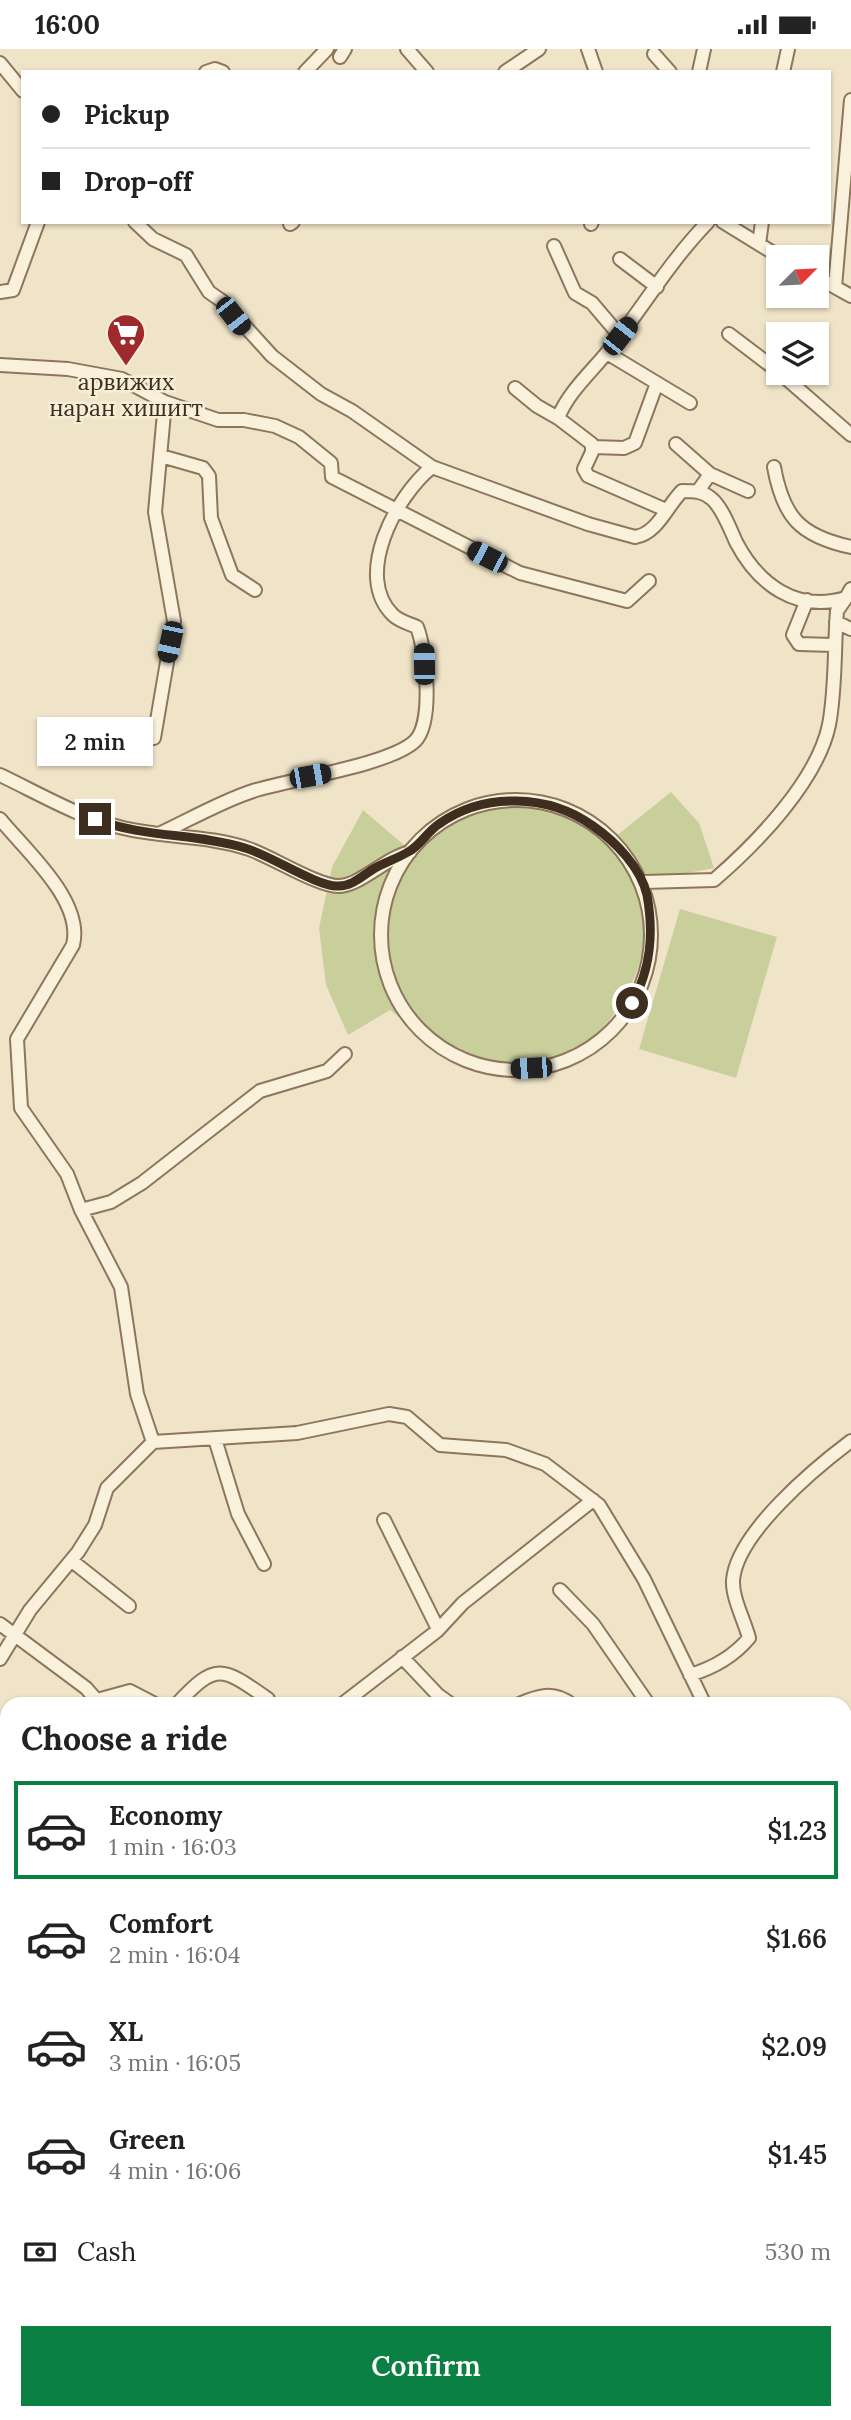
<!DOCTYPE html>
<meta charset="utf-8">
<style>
body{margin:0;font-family:Lora,serif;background:#f6f6f6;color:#222;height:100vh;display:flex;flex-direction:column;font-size:26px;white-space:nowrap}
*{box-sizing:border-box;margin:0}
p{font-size:23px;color:#767676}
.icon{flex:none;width:38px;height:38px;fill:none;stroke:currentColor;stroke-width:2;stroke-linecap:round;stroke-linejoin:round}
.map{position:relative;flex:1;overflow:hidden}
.side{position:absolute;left:0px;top:1648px;width:852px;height:723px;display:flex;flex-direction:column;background:#fff;border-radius:21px 21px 0 0;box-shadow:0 2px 5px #0004}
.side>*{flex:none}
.guide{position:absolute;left:21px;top:21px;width:810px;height:154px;border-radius:0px;box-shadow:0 2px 5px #0004;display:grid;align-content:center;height:154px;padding:0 21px;background:#fff}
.needle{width:46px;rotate:66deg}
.fabs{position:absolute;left:766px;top:196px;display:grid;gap:14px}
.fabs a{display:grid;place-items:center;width:63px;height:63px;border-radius:0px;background:#fff;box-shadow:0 2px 5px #0004;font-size:35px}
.end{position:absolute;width:32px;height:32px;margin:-16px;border:9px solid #3d2e20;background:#fff;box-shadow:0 0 0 4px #fff}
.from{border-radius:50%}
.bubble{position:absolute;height:49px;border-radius:0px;background:#fff;box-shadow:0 2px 5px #0004;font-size:23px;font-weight:600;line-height:49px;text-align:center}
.car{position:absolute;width:21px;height:42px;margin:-21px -10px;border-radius:9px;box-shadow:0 0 5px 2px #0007;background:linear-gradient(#222 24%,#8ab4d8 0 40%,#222 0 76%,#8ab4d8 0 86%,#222 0)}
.guide b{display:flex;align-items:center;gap:24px;height:66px;font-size:26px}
.guide b+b{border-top:2px solid #e0e0e0}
.guide i{width:18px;height:18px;background:#222}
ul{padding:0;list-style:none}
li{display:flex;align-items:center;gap:21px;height:98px;margin:0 14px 10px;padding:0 7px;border:4px solid transparent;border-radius:0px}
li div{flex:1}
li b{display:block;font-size:26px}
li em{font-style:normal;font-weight:600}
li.active{border-color:#0b8043}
li>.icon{width:63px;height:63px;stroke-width:1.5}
h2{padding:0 21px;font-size:32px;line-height:84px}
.pay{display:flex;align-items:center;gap:18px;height:77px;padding:0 21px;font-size:26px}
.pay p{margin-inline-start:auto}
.primary-button{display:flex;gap:14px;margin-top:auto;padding:14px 21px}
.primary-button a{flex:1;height:80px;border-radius:0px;background:#0b8043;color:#fff;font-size:28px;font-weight:600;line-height:80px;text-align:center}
.status{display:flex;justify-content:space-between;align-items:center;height:49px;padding:0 35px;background:#fff;direction:ltr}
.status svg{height:19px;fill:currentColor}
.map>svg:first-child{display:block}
.green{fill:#c9cf9b}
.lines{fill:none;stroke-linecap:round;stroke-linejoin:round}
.minor-casing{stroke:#8d765c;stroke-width:16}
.minor{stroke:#faf1dc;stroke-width:12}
.route{stroke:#3d2e20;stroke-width:9}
.labels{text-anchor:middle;stroke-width:5;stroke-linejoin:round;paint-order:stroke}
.poi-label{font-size:23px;fill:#3d2e20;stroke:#f7eed8}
</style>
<div class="status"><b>16:00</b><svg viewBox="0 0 49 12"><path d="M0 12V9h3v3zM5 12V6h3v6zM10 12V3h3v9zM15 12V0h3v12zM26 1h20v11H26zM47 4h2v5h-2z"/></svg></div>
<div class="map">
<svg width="851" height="2371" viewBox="0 0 851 2371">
<rect width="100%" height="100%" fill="#f0e4c8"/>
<path class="green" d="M671 743 699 774 714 819 640 833C643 843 650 857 650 868 650 880 645 894 642 905 623 980 561 1032 481 1015 446 1007 418 982 390 961L348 986 326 936 319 879 332 818 363 761 404 796C419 781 440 763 461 756 497 744 555 740 587 763 597 770 606 780 615 788Z
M680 860 777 888 736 1029 639 1000Z"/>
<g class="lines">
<g class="minor-casing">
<path id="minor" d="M407 0 427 23
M588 0 596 23
M654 5 670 23
M340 8 345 0
M0 14 23 42
M206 23 215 20 223 23
M305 23 327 0
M505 23 539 0
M699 23 704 0
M783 23 788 0
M135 173 153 190 186 206 209 243 222 252 272 307 321 345 352 362 432 418C396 447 353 527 393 566 399 572 410 575 417 578 426 601 434 673 415 692 390 716 291 730 253 742 222 752 191 770 161 784
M723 173 780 208
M290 175 293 173
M591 175 592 173
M759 195 762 173
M554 197 575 244 592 254 620 287
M620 210 657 238
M817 228 851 247
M835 238 851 51
M0 243 13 241 38 173
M729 285 779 323
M607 304 690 354
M0 316 68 320 122 330 165 353 155 463 174 572 154 689
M780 324 851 386
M515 339 537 357 558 369
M165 353 218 371H244L275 377 299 388 331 414 332 428 520 524 627 552 649 532
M676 395 710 425 698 442
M593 398 624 399 635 394 657 334
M161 407 203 419 209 427 211 469 232 526 255 541
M432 418 588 475 635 488C657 485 667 457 682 442 694 442 703 442 712 450 723 460 730 480 736 493 758 535 796 564 846 549L851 540
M774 418C783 468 800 487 851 498
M710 425 748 442
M666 461 588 427 584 420 592 403V395L558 369C569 341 595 320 613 296 645 255 671 211 708 173
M807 551 793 586 799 595 834 596
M836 573 851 580
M0 726C40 745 80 769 123 779 165 789 208 786 249 800 272 808 318 837 338 837 360 837 385 809 410 803
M381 886a135 135 0 1 1 270 0a135 135 0 1 1-270 0Z
M0 770C26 802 84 852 73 896L17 990 21 1059 67 1125 81 1161 121 1238 137 1345 153 1393
M644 833 714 831C757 794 817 732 829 676 836 639 834 600 837 562L846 549
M81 1161 111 1153 142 1134 260 1042 327 1022 345 1005
M215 1390 238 1465 264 1515
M384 1471 438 1580
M72 1512 129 1557
M560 1541 593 1575 649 1656
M0 1575 86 1639 101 1656
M402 1608 438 1646 452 1656
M0 1610 30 1561 78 1503 95 1476 107 1439 153 1393 297 1384 389 1365 407 1368 440 1396 506 1401 545 1415 599 1456 644 1530 705 1656
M690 1626C713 1619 734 1607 749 1589 744 1570 732 1549 733 1531 737 1484 815 1419 851 1392
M97 1651 130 1642 157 1656
M176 1656C216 1613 221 1617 268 1650
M341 1656 437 1582 463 1554 593 1451
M517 1656C537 1647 554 1641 572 1656
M0 1740 7 1744
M0 1932 7 1926
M0 1973 7 1995
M845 1976 851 1977
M0 2196 7 2190
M0 2300 7 2297
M155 2364 158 2371
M309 2371 339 2364"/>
</g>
<use href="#minor" class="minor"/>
</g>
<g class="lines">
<path class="route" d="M95 770C143 789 196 784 245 799 270 806 316 837 337 837 352 838 363 826 375 819 386 813 398 809 408 803 419 798 428 782 439 775 484 743 549 745 593 777 616 793 641 819 647 846 654 885 651 920 632 954"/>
</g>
<defs>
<g id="supermarket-pin" transform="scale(2.0125)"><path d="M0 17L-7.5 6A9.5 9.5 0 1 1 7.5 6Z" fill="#9e2a2b" stroke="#f7eed8"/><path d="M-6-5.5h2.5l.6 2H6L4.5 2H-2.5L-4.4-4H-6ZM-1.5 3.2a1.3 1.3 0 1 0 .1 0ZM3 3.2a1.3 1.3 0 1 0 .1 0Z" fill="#fff"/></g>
</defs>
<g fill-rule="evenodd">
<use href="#supermarket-pin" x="126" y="284"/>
</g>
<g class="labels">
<g class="poi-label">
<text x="126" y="341">арвижих<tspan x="126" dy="26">наран хишигт</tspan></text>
</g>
</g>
</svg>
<div class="fabs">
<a><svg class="needle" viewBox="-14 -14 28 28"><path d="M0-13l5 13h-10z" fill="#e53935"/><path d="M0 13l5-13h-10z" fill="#767676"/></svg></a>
<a><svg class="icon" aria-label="layers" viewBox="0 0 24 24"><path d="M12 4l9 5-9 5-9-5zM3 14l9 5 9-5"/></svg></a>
</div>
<i class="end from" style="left:632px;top:954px"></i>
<i class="end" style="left:95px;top:770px"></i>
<div class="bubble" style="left:37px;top:668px;width:116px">2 min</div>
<i class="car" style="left:233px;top:267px;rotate:142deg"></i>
<i class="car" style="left:620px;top:287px;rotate:38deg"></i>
<i class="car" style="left:487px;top:508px;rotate:297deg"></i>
<i class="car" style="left:170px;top:593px;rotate:192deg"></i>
<i class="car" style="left:424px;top:615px;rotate:359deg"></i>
<i class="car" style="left:310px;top:727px;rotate:80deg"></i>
<i class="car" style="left:531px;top:1019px;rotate:267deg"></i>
<div class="guide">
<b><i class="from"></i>Pickup</b>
<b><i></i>Drop-off</b>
</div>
<section class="side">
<h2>Choose a ride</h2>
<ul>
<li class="active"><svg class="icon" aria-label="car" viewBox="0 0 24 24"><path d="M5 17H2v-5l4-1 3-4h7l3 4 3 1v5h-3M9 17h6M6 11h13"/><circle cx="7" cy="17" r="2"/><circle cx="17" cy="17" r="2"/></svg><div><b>Economy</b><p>1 min · 16:03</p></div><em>$1.23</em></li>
<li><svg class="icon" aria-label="car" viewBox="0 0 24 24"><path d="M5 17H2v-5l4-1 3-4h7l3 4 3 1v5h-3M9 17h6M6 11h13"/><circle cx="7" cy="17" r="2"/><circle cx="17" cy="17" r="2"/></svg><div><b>Comfort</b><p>2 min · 16:04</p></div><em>$1.66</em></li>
<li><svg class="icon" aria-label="car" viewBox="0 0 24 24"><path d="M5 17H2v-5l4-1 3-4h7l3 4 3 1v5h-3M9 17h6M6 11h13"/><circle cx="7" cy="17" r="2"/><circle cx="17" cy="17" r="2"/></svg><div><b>XL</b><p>3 min · 16:05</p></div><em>$2.09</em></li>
<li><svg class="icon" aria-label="car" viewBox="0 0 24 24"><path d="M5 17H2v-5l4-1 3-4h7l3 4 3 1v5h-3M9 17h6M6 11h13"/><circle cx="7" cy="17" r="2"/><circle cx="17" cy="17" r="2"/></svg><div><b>Green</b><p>4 min · 16:06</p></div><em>$1.45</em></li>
</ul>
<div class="pay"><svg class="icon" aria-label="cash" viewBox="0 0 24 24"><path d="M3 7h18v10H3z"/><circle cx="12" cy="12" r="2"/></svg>Cash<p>530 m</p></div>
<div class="primary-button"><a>Confirm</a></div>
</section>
</div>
